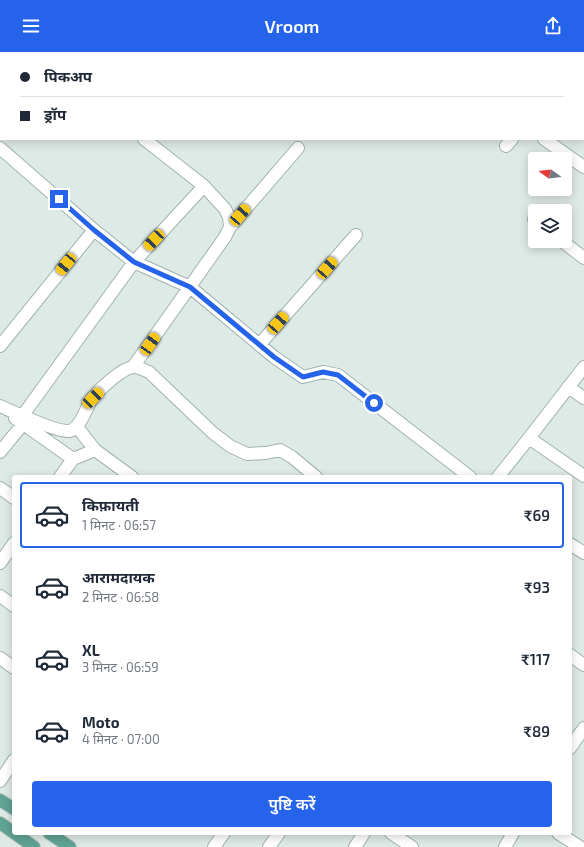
<!DOCTYPE html>
<html lang="hi">
<meta charset="utf-8">
<style>
body{margin:0;font-family:"Exo 2","Noto Sans Devanagari",sans-serif;background:#f6f6f7;color:#1f2937;height:100vh;display:flex;flex-direction:column;font-size:15px;white-space:nowrap}
*{box-sizing:border-box;margin:0}
p{font-size:13px;color:#747a83}
.icon{flex:none;width:22px;height:22px;fill:none;stroke:currentColor;stroke-width:2;stroke-linecap:round;stroke-linejoin:round}
.map{position:relative;flex:1;overflow:hidden}
.details{position:absolute;left:12px;top:423px;width:560px;height:360px;display:flex;flex-direction:column;background:#fff;border-radius:4px;box-shadow:0 2px 10px #0003}
.details>*{flex:none}
.hud{position:absolute;left:0px;top:0px;width:584px;height:88px;box-shadow:0 2px 10px #0003;display:grid;align-content:center;height:88px;padding:0 20px;background:#fff}
.needle{width:26px;rotate:285deg}
.fabs{position:absolute;left:528px;top:100px;display:grid;gap:8px}
.fabs a{display:grid;place-items:center;width:44px;height:44px;border-radius:4px;background:#fff;box-shadow:0 2px 10px #0003;font-size:20px}
.end{position:absolute;width:18px;height:18px;margin:-9px;border:5px solid #2563eb;background:#fff;box-shadow:0 0 0 2px #fff}
.from{border-radius:50%}
.car{position:absolute;width:12px;height:24px;margin:-12px -6px;border-radius:5px;box-shadow:0 0 3px 1px #0007;background:linear-gradient(#f5c518 24%,#345 0 40%,#f5c518 0 76%,#345 0 86%,#f5c518 0)}
.hud b{display:flex;align-items:center;gap:14px;height:38px;font-size:15px}
.hud b+b{border-top:1px solid #e0e1e3}
.hud i{width:10px;height:10px;background:#1f2937}
ul{padding:7px 0 0;list-style:none}
li{display:flex;align-items:center;gap:12px;height:66px;margin:0 8px 6px;padding:0 12px;border:2px solid transparent;border-radius:4px}
li div{flex:1}
li b{display:block;font-size:15px}
li em{font-style:normal;font-weight:600}
li.on{border-color:#2563eb}
li>.icon{width:36px;height:36px;stroke-width:1.5}
.cta{display:flex;gap:8px;margin-top:auto;padding:8px 20px}
.cta a{flex:1;height:46px;border-radius:4px;background:#2563eb;color:#fff;font-size:16px;font-weight:600;line-height:46px;text-align:center}
header{display:flex;justify-content:space-between;align-items:center;height:52px;padding:0 20px;background:#2563eb;color:#fff;font-size:18px;font-weight:600}
.map>svg:first-child{display:block}
.lines{fill:none;stroke-linecap:round;stroke-linejoin:round}
.street-casing{stroke:#a1b2ad;stroke-width:14}
.primary-casing{stroke:#bcc4c2;stroke-width:14}
.street{stroke:#fff;stroke-width:12}
.primary{stroke:#5fa395;stroke-width:12}
.route{stroke:#2563eb;stroke-width:5}
</style>
<header><svg class="icon" aria-label="menu" viewBox="0 0 24 24"><path d="M4 6h16M4 12h16M4 18h16"/></svg>Vroom<svg class="icon" aria-label="share" viewBox="0 0 24 24"><path d="M12 15V3M7 8l5-5 5 5M5 13v7h14v-7"/></svg></header>
<div class="map">
<svg width="584" height="795" viewBox="0 0 584 795">
<rect width="100%" height="100%" fill="#deeae5"/>
<g class="lines">
<g class="street-casing">
<path id="street" d="M34 0 35 1
M211 0 212 1
M349 1 350 0
M521 1 522 0
M572 1 573 0
M544 87 584 115
M506 94 512 87
M0 96 94 178 134 210 190 235 274 305 303 325 323 320 338 323 470 425
M534 167 535 168
M230 175 298 96
M562 189 584 206
M259 293 356 183
M0 294 94 178
M133 315 225 185 230 175 229 165 225 157 204 134 144 87
M568 335 584 346
M0 354C13 360 57 380 69 379 81 377 86 355 93 345 100 337 123 315 134 315 139 315 144 318 149 320L213 381 230 394 247 402 266 401 280 398 292 405 316 425
M23 363 134 210 204 134
M15 366 73 407 95 398 132 425
M77 375 95 398
M529 386 584 424
M0 400 23 372
M60 425 73 407
M498 425 529 386 584 315
M0 436 14 446
M570 492 584 501
M0 511 14 491
M0 544 14 554
M570 603 584 613
M0 606 14 616
M570 696 584 676
M0 729 14 708
M391 781 412 795
M558 781 580 795
M214 795 224 781
M269 795 279 781
M355 795 364 781
M505 795 513 781"/>
</g>
<g class="primary-casing">
<path id="primary" d="M0 748 14 757
M0 771 34 795
M49 781 70 795"/>
</g>
<use href="#street" class="street"/>
<use href="#primary" class="primary"/>
</g>
<g class="lines">
<path class="route" d="M59 147 94 178 134 210 190 235 274 305 303 325 323 320 338 323 374 351"/>
</g>
</svg>
<div class="fabs">
<a><svg class="needle" viewBox="-14 -14 28 28"><path d="M0-13l5 13h-10z" fill="#e53935"/><path d="M0 13l5-13h-10z" fill="#747a83"/></svg></a>
<a><svg class="icon" aria-label="layers" viewBox="0 0 24 24"><path d="M12 4l9 5-9 5-9-5zM3 14l9 5 9-5"/></svg></a>
</div>
<i class="end from" style="left:374px;top:351px"></i>
<i class="end" style="left:59px;top:147px"></i>
<i class="car" style="left:240px;top:163px;rotate:41deg"></i>
<i class="car" style="left:154px;top:188px;rotate:223deg"></i>
<i class="car" style="left:66px;top:212px;rotate:219deg"></i>
<i class="car" style="left:327px;top:216px;rotate:41deg"></i>
<i class="car" style="left:278px;top:271px;rotate:41deg"></i>
<i class="car" style="left:150px;top:292px;rotate:35deg"></i>
<i class="car" style="left:93px;top:346px;rotate:46deg"></i>
<div class="hud">
<b><i class="from"></i>पिकअप</b>
<b><i></i>ड्रॉप</b>
</div>
<section class="details">
<ul>
<li class="on"><svg class="icon" aria-label="car" viewBox="0 0 24 24"><path d="M5 17H2v-5l4-1 3-4h7l3 4 3 1v5h-3M9 17h6M6 11h13"/><circle cx="7" cy="17" r="2"/><circle cx="17" cy="17" r="2"/></svg><div><b>किफ़ायती</b><p>1 मिनट · 06:57</p></div><em>₹69</em></li>
<li><svg class="icon" aria-label="car" viewBox="0 0 24 24"><path d="M5 17H2v-5l4-1 3-4h7l3 4 3 1v5h-3M9 17h6M6 11h13"/><circle cx="7" cy="17" r="2"/><circle cx="17" cy="17" r="2"/></svg><div><b>आरामदायक</b><p>2 मिनट · 06:58</p></div><em>₹93</em></li>
<li><svg class="icon" aria-label="car" viewBox="0 0 24 24"><path d="M5 17H2v-5l4-1 3-4h7l3 4 3 1v5h-3M9 17h6M6 11h13"/><circle cx="7" cy="17" r="2"/><circle cx="17" cy="17" r="2"/></svg><div><b>XL</b><p>3 मिनट · 06:59</p></div><em>₹117</em></li>
<li><svg class="icon" aria-label="car" viewBox="0 0 24 24"><path d="M5 17H2v-5l4-1 3-4h7l3 4 3 1v5h-3M9 17h6M6 11h13"/><circle cx="7" cy="17" r="2"/><circle cx="17" cy="17" r="2"/></svg><div><b>Moto</b><p>4 मिनट · 07:00</p></div><em>₹89</em></li>
</ul>
<div class="cta"><a>पुष्टि करें</a></div>
</section>
</div>
